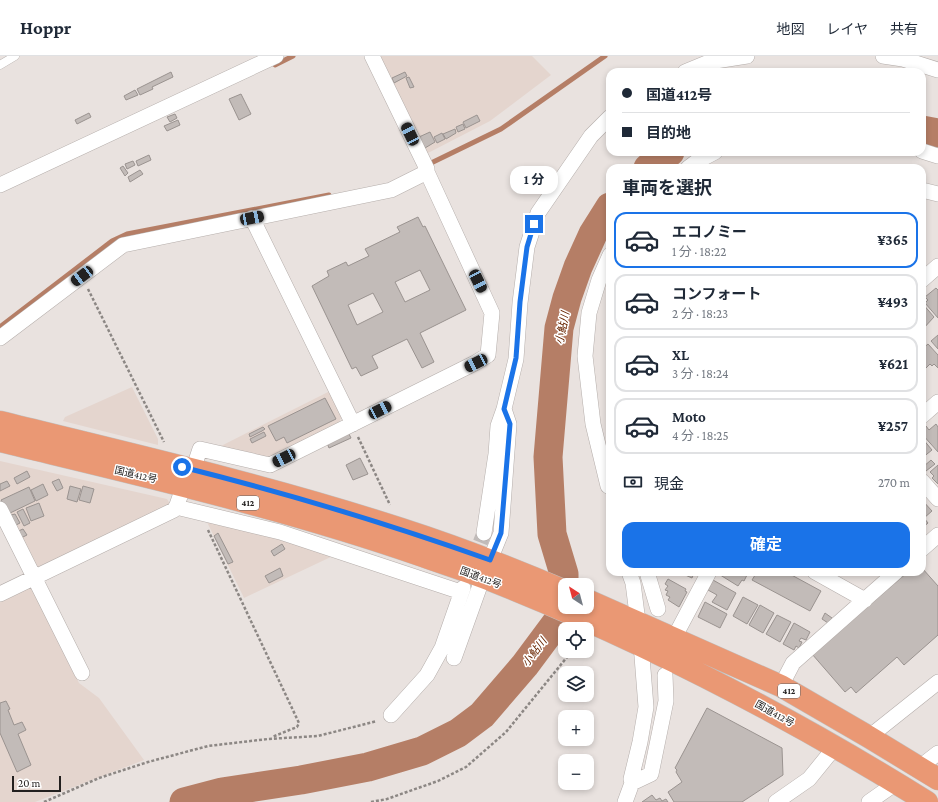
<!DOCTYPE html>
<html lang="ja">
<meta charset="utf-8">
<style>
body{margin:0;font-family:"Crimson Pro","Noto Sans JP",serif;background:#f2f2f3;color:#1f2937;height:100vh;display:flex;flex-direction:column;font-size:15px;white-space:nowrap}
*{box-sizing:border-box;margin:0}
p{font-size:13px;color:#747a83}
.icon{flex:none;width:22px;height:22px;fill:none;stroke:currentColor;stroke-width:2;stroke-linecap:round;stroke-linejoin:round}
.map{position:relative;flex:1;overflow:hidden}
.panel{position:absolute;left:606px;top:108px;width:320px;height:412px;display:flex;flex-direction:column;background:#fff;border-radius:12px;box-shadow:0 2px 6px #0003}
.panel>*{flex:none}
.guide{position:absolute;left:606px;top:12px;width:320px;height:88px;border-radius:12px;box-shadow:0 2px 6px #0003;display:grid;align-content:center;height:88px;padding:0 16px;background:#fff}
.needle{width:26px;rotate:324deg}
.fabs{position:absolute;left:558px;top:522px;display:grid;gap:8px}
.fabs a{display:grid;place-items:center;width:36px;height:36px;border-radius:8px;background:#fff;box-shadow:0 2px 6px #0003;font-size:20px}
.scale{position:absolute;left:12px;bottom:10px;width:49px;box-sizing:border-box;padding-left:4px;border:2px solid #23201f;border-top:0;font-size:11px;line-height:14px;white-space:nowrap;color:#23201f;-webkit-text-stroke:3px #fff;paint-order:stroke}
.end{position:absolute;width:18px;height:18px;margin:-9px;border:5px solid #1a73e8;background:#fff;box-shadow:0 0 0 2px #fff}
.from{border-radius:50%}
.bubble{position:absolute;height:28px;border-radius:12px;background:#fff;box-shadow:0 2px 6px #0003;font-size:13px;font-weight:700;line-height:28px;text-align:center}
.car{position:absolute;width:12px;height:24px;margin:-12px -6px;border-radius:5px;box-shadow:0 0 3px 1px #0007;background:linear-gradient(#222 24%,#8ab4d8 0 40%,#222 0 76%,#8ab4d8 0 86%,#222 0)}
.guide b{display:flex;align-items:center;gap:14px;height:38px;font-size:15px}
.guide b+b{border-top:1px solid #e0e1e3}
.guide i{width:10px;height:10px;background:#1f2937}
ul{padding:0;list-style:none}
li{display:flex;align-items:center;gap:12px;height:56px;margin:0 8px 6px;padding:0 8px;border:2px solid #e0e1e3;border-radius:12px}
li div{flex:1}
li b{display:block;font-size:15px}
li em{font-style:normal;font-weight:700}
li.current{border-color:#1a73e8}
li>.icon{width:36px;height:36px;stroke-width:1.5}
h2{padding:0 16px;font-size:18px;line-height:48px}
.pay{display:flex;align-items:center;gap:10px;height:44px;padding:0 16px;font-size:15px}
.pay p{margin-inline-start:auto}
.cta{display:flex;gap:8px;margin-top:auto;padding:8px 16px}
.cta a{flex:1;height:46px;border-radius:12px;background:#1a73e8;color:#fff;font-size:16px;font-weight:700;line-height:46px;text-align:center}
header{display:flex;align-items:center;gap:24px;box-sizing:border-box;height:56px;padding:0 20px;background:#fff;border-bottom:1px solid #e0e1e3}
header strong{font-size:19px}
nav{display:flex;gap:22px;margin-inline-start:auto;font-size:14px}
.map>svg:first-child{display:block}
.built{fill:#e4d5ce}
.lines{fill:none;stroke-linecap:round;stroke-linejoin:round}
.stream{stroke:#b57e66;stroke-width:5}
.river{stroke:#b57e66;stroke-width:29}
.building{fill:#c2bbb8;stroke:#9a9390;fill-rule:evenodd}
.street-tunnel{stroke:#c1bbb9;stroke-width:15;stroke-dasharray:15 8;stroke-linecap:butt}
.lane-casing{stroke:#b5aeab;stroke-width:9}
.street-casing{stroke:#b5aeab;stroke-width:16}
.highway-casing{stroke:#c1c1c0;stroke-width:23}
.path{stroke:#8c8784;stroke-width:2.5;stroke-dasharray:3 2;stroke-linecap:butt}
.lane{stroke:#fff;stroke-width:8}
.street{stroke:#fff;stroke-width:15}
.highway{stroke:#ea9874;stroke-width:22}
.route{stroke:#1a73e8;stroke-width:5}
.labels{text-anchor:middle;stroke-width:3;stroke-linejoin:round;paint-order:stroke}
.shield{fill:#fff;stroke:#656362;stroke-width:1}
.shield-label{font-size:9px;font-weight:bold;fill:#23201f}
.street-label{font-size:10px;fill:#23201f;stroke:#fff}
.water-label{font-size:11px;font-style:italic;fill:#692500;stroke:#fff}
</style>
<header>
<strong>Hoppr</strong>
<nav><a>地図</a><a>レイヤ</a><a>共有</a></nav>
</header>
<div class="map">
<svg width="938" height="746" viewBox="0 0 938 746">
<rect width="100%" height="100%" fill="#e9e2df"/>
<path class="built" d="M377 0H532L551 19 490 65 426 98Z
M132 331 158 383V389L63 365 65 361Z
M332 334 343 358 339 366 275 399 262 401 221 390Z
M0 405 167 443 170 448 39 512 34 510 0 443Z
M205 462 335 499 244 542Z
M31 530 34 532 79 627 99 642 144 704 35 746H0V545Z"/>
<g class="lines">
<path class="stream" d="M275 9 293 0
M427 109 501 73 605 0
M0 271 112 185 127 178 329 139"/>
<path class="river" d="M922 74 938 77
M648 112 670 96
M184 746 222 736 301 724 368 711 422 695 458 677 482 659 525 609 557 566 564 543V518L552 478 548 401 559 272 567 242 578 211 593 178 610 151"/>
</g>
<path class="building" d="M171 16 173 21 152 31 153 33 140 39 137 33Z
M405 16 407 20 394 27 392 22Z
M409 21 414 31 410 32 406 22Z
M135 34 138 39 126 44 124 40Z
M241 38 251 58 239 64 229 43Z
M89 57 91 61 77 68 75 64Z
M175 58 177 62 170 66 167 61Z
M477 59 480 65 466 72 463 66Z
M178 64 180 69 167 75 164 70Z
M463 68 465 73 458 76 456 71Z
M455 73 456 77 446 83 443 78Z
M430 76 435 86 425 92 419 81Z
M442 77 445 83 437 87 434 81Z
M149 99 151 104 138 110 136 105Z
M133 105 135 109 127 113 125 108Z
M123 110 128 117 125 120 120 112Z
M140 114 143 118 130 126 128 121Z
M418 161 423 171 425 170 466 254 420 277 434 306 422 312 407 283 372 300 378 312 361 320 356 311 352 313 312 230 329 220 327 215 346 206 348 210 369 200 365 193 400 176 397 171ZM420 214 430 234 405 246 395 226ZM373 237 383 256 357 269 348 249Z
M936 232 938 234V262L925 247 928 244 925 241Z
M922 247 934 261 922 274Z
M938 279V293L931 285Z
M928 288 938 299V312L934 308 932 310 930 308 922 316V293Z
M325 342 336 363 287 387 284 381 276 385 268 370Z
M936 368 938 371V396L922 378V373L926 370 929 374Z
M263 371 265 373 262 375 250 381 249 378Z
M264 376 266 380 252 387 250 383Z
M348 376 351 382 329 392 327 387Z
M922 382 932 394 922 402Z
M360 402 368 418 353 424 346 409Z
M931 404 935 408 926 415 923 411Z
M938 409V428L932 422 934 420 930 416Z
M27 415 30 421 17 428 14 422Z
M59 423 63 432 57 435 52 426Z
M7 425 10 430 0 435V428Z
M43 428 48 439 36 445 31 434Z
M70 430 81 433 77 446 67 443Z
M83 430 94 433 90 447 79 444Z
M29 431 35 445 8 458 1 444Z
M922 444 932 455 924 462 928 467 922 472Z
M39 447 44 460 31 465 26 452Z
M23 453 30 467 24 470 17 456Z
M15 458 20 467 16 469 11 459Z
M23 473 27 479 19 483 16 476Z
M218 477 233 506 228 508 214 480Z
M282 488 285 493 274 500 271 495Z
M280 512 283 520 269 527 265 520Z
M922 512 938 530V579L904 609 897 601 856 637 851 631 845 636 812 598 908 516H922Z
M685 516H692L694 517 692 522 683 518Z
M717 516H746L748 517 744 525 742 524 738 530 717 517Z
M757 516H786L821 535 810 555 752 524Z
M668 523 686 533 685 535 687 536 679 551 668 544 670 541 666 539 668 535 665 534 668 530 665 528Z
M713 524 736 537 727 554 712 546 717 539 708 534Z
M743 541 758 549 747 568 733 560Z
M705 546 727 558 720 572 698 561Z
M760 549 774 557 763 577 749 569Z
M825 557 832 562 828 567 822 563Z
M777 559 791 566 780 586 766 578Z
M794 567 810 576 806 584 801 582 799 585 802 586 799 592 796 590 794 594 783 588Z
M6 645 10 653 8 654 14 669 22 666 26 674 18 678 31 709 17 716 0 677V647Z
M707 652 782 692 783 719 742 746H674L668 736 682 726 676 716 677 714 675 712Z
M652 739 656 744 660 742 662 745 666 743 668 746H642Z"/>
<g class="lines">
<path class="street-tunnel" d="M472 508 484 477"/>
<g class="lane-casing">
<path id="lane" d="M0 9 15 0"/>
</g>
<g class="street-casing">
<path id="street" d="M883 0 903 3 938 14
M685 16 709 6 747 0
M922 95 938 100
M688 112 696 106 715 96
M0 129 276 0
M922 134 938 138
M252 162 353 368
M922 224 938 210
M0 282 123 189 391 134 427 116
M922 360 938 346
M193 414 200 393 270 409 475 307 488 299 492 257 427 116V113L372 0
M922 425 938 443
M608 430 593 368 585 300 589 257 599 224 610 199
M176 451 280 476 461 536
M0 453 82 617
M484 477 496 398 498 370 504 353
M922 493 938 479
M490 504 501 477 509 368 504 353 516 303 520 247 527 191 538 157 591 80 610 61
M629 516 633 527 638 566
M647 516 658 553
M815 516 865 544
M0 538 174 454 177 449 184 429
M674 582 709 516
M454 602 483 521
M781 630 793 607 896 516
M391 659 427 619 442 592 463 532
M869 681 938 626
M920 711 938 697
M632 727 651 718 666 645 665 619
M625 746 632 727 631 723 640 686 646 651 641 588
M776 746 809 723 835 691
M869 746 896 727"/>
</g>
<g class="highway-casing">
<path id="highway" d="M0 366C134 399 269 430 401 473 457 491 511 512 565 535
M0 385C140 419 281 451 417 498 442 507 468 515 493 525 644 585 789 660 927 746
M587 544 781 630 869 681 938 723"/>
</g>
<path class="path" d="M88 233 164 386
M358 381 390 449
M208 474 299 667 297 671 272 681
M44 746 99 722 148 706 208 690 268 683 318 680 377 665
M371 746 387 743 438 725 466 711 506 676 572 595"/>
<use href="#lane" class="lane"/>
<use href="#street" class="street"/>
<use href="#highway" class="highway"/>
</g>
<g class="lines">
<path class="route" d="M182 411C286 437 389 468 490 504L501 477 510 368 504 353 516 302 520 246 527 191 534 168"/>
</g>
<g class="labels">
<g class="shield">
<rect x="237" y="440" width="22" height="14" rx="3"/>
<rect x="778" y="628" width="22" height="14" rx="3"/>
</g>
<g class="shield-label">
<text x="248" y="450">412</text>
<text x="789" y="638">412</text>
</g>
<g class="street-label">
<text transform="translate(136 418) rotate(13)" y="4">国道412号</text>
<text transform="translate(481 521) rotate(20)" y="4">国道412号</text>
<text transform="translate(775 657) rotate(29)" y="4">国道412号</text>
</g>
<g class="water-label">
<text transform="translate(562 272) rotate(-79)" y="4">小鮎川</text>
<text transform="translate(534 596) rotate(-53)" y="4">小鮎川</text>
</g>
</g>
</svg>
<div class="fabs">
<a><svg class="needle" viewBox="-14 -14 28 28"><path d="M0-13l5 13h-10z" fill="#e53935"/><path d="M0 13l5-13h-10z" fill="#747a83"/></svg></a>
<a><svg class="icon" aria-label="locate" viewBox="0 0 24 24"><circle cx="12" cy="12" r="6"/><path d="M12 2v4M12 18v4M2 12h4M18 12h4"/></svg></a>
<a><svg class="icon" aria-label="layers" viewBox="0 0 24 24"><path d="M12 4l9 5-9 5-9-5zM3 14l9 5 9-5"/></svg></a>
<a>+</a>
<a>−</a>
</div>
<div class="scale">20 m</div>
<i class="end from" style="left:182px;top:411px"></i>
<i class="end" style="left:534px;top:168px"></i>
<div class="bubble" style="left:510px;top:110px;width:48px">1 分</div>
<i class="car" style="left:410px;top:78px;rotate:334deg"></i>
<i class="car" style="left:252px;top:162px;rotate:79deg"></i>
<i class="car" style="left:82px;top:220px;rotate:233deg"></i>
<i class="car" style="left:478px;top:225px;rotate:154deg"></i>
<i class="car" style="left:476px;top:307px;rotate:244deg"></i>
<i class="car" style="left:380px;top:354px;rotate:63deg"></i>
<i class="car" style="left:284px;top:402px;rotate:244deg"></i>
<div class="guide">
<b><i class="from"></i>国道412号</b>
<b><i></i>目的地</b>
</div>
<section class="panel">
<h2>車両を選択</h2>
<ul>
<li class="current"><svg class="icon" aria-label="car" viewBox="0 0 24 24"><path d="M5 17H2v-5l4-1 3-4h7l3 4 3 1v5h-3M9 17h6M6 11h13"/><circle cx="7" cy="17" r="2"/><circle cx="17" cy="17" r="2"/></svg><div><b>エコノミー</b><p>1 分 · 18:22</p></div><em>¥365</em></li>
<li><svg class="icon" aria-label="car" viewBox="0 0 24 24"><path d="M5 17H2v-5l4-1 3-4h7l3 4 3 1v5h-3M9 17h6M6 11h13"/><circle cx="7" cy="17" r="2"/><circle cx="17" cy="17" r="2"/></svg><div><b>コンフォート</b><p>2 分 · 18:23</p></div><em>¥493</em></li>
<li><svg class="icon" aria-label="car" viewBox="0 0 24 24"><path d="M5 17H2v-5l4-1 3-4h7l3 4 3 1v5h-3M9 17h6M6 11h13"/><circle cx="7" cy="17" r="2"/><circle cx="17" cy="17" r="2"/></svg><div><b>XL</b><p>3 分 · 18:24</p></div><em>¥621</em></li>
<li><svg class="icon" aria-label="car" viewBox="0 0 24 24"><path d="M5 17H2v-5l4-1 3-4h7l3 4 3 1v5h-3M9 17h6M6 11h13"/><circle cx="7" cy="17" r="2"/><circle cx="17" cy="17" r="2"/></svg><div><b>Moto</b><p>4 分 · 18:25</p></div><em>¥257</em></li>
</ul>
<div class="pay"><svg class="icon" aria-label="cash" viewBox="0 0 24 24"><path d="M3 7h18v10H3z"/><circle cx="12" cy="12" r="2"/></svg>現金<p>270 m</p></div>
<div class="cta"><a>確定</a></div>
</section>
</div>
